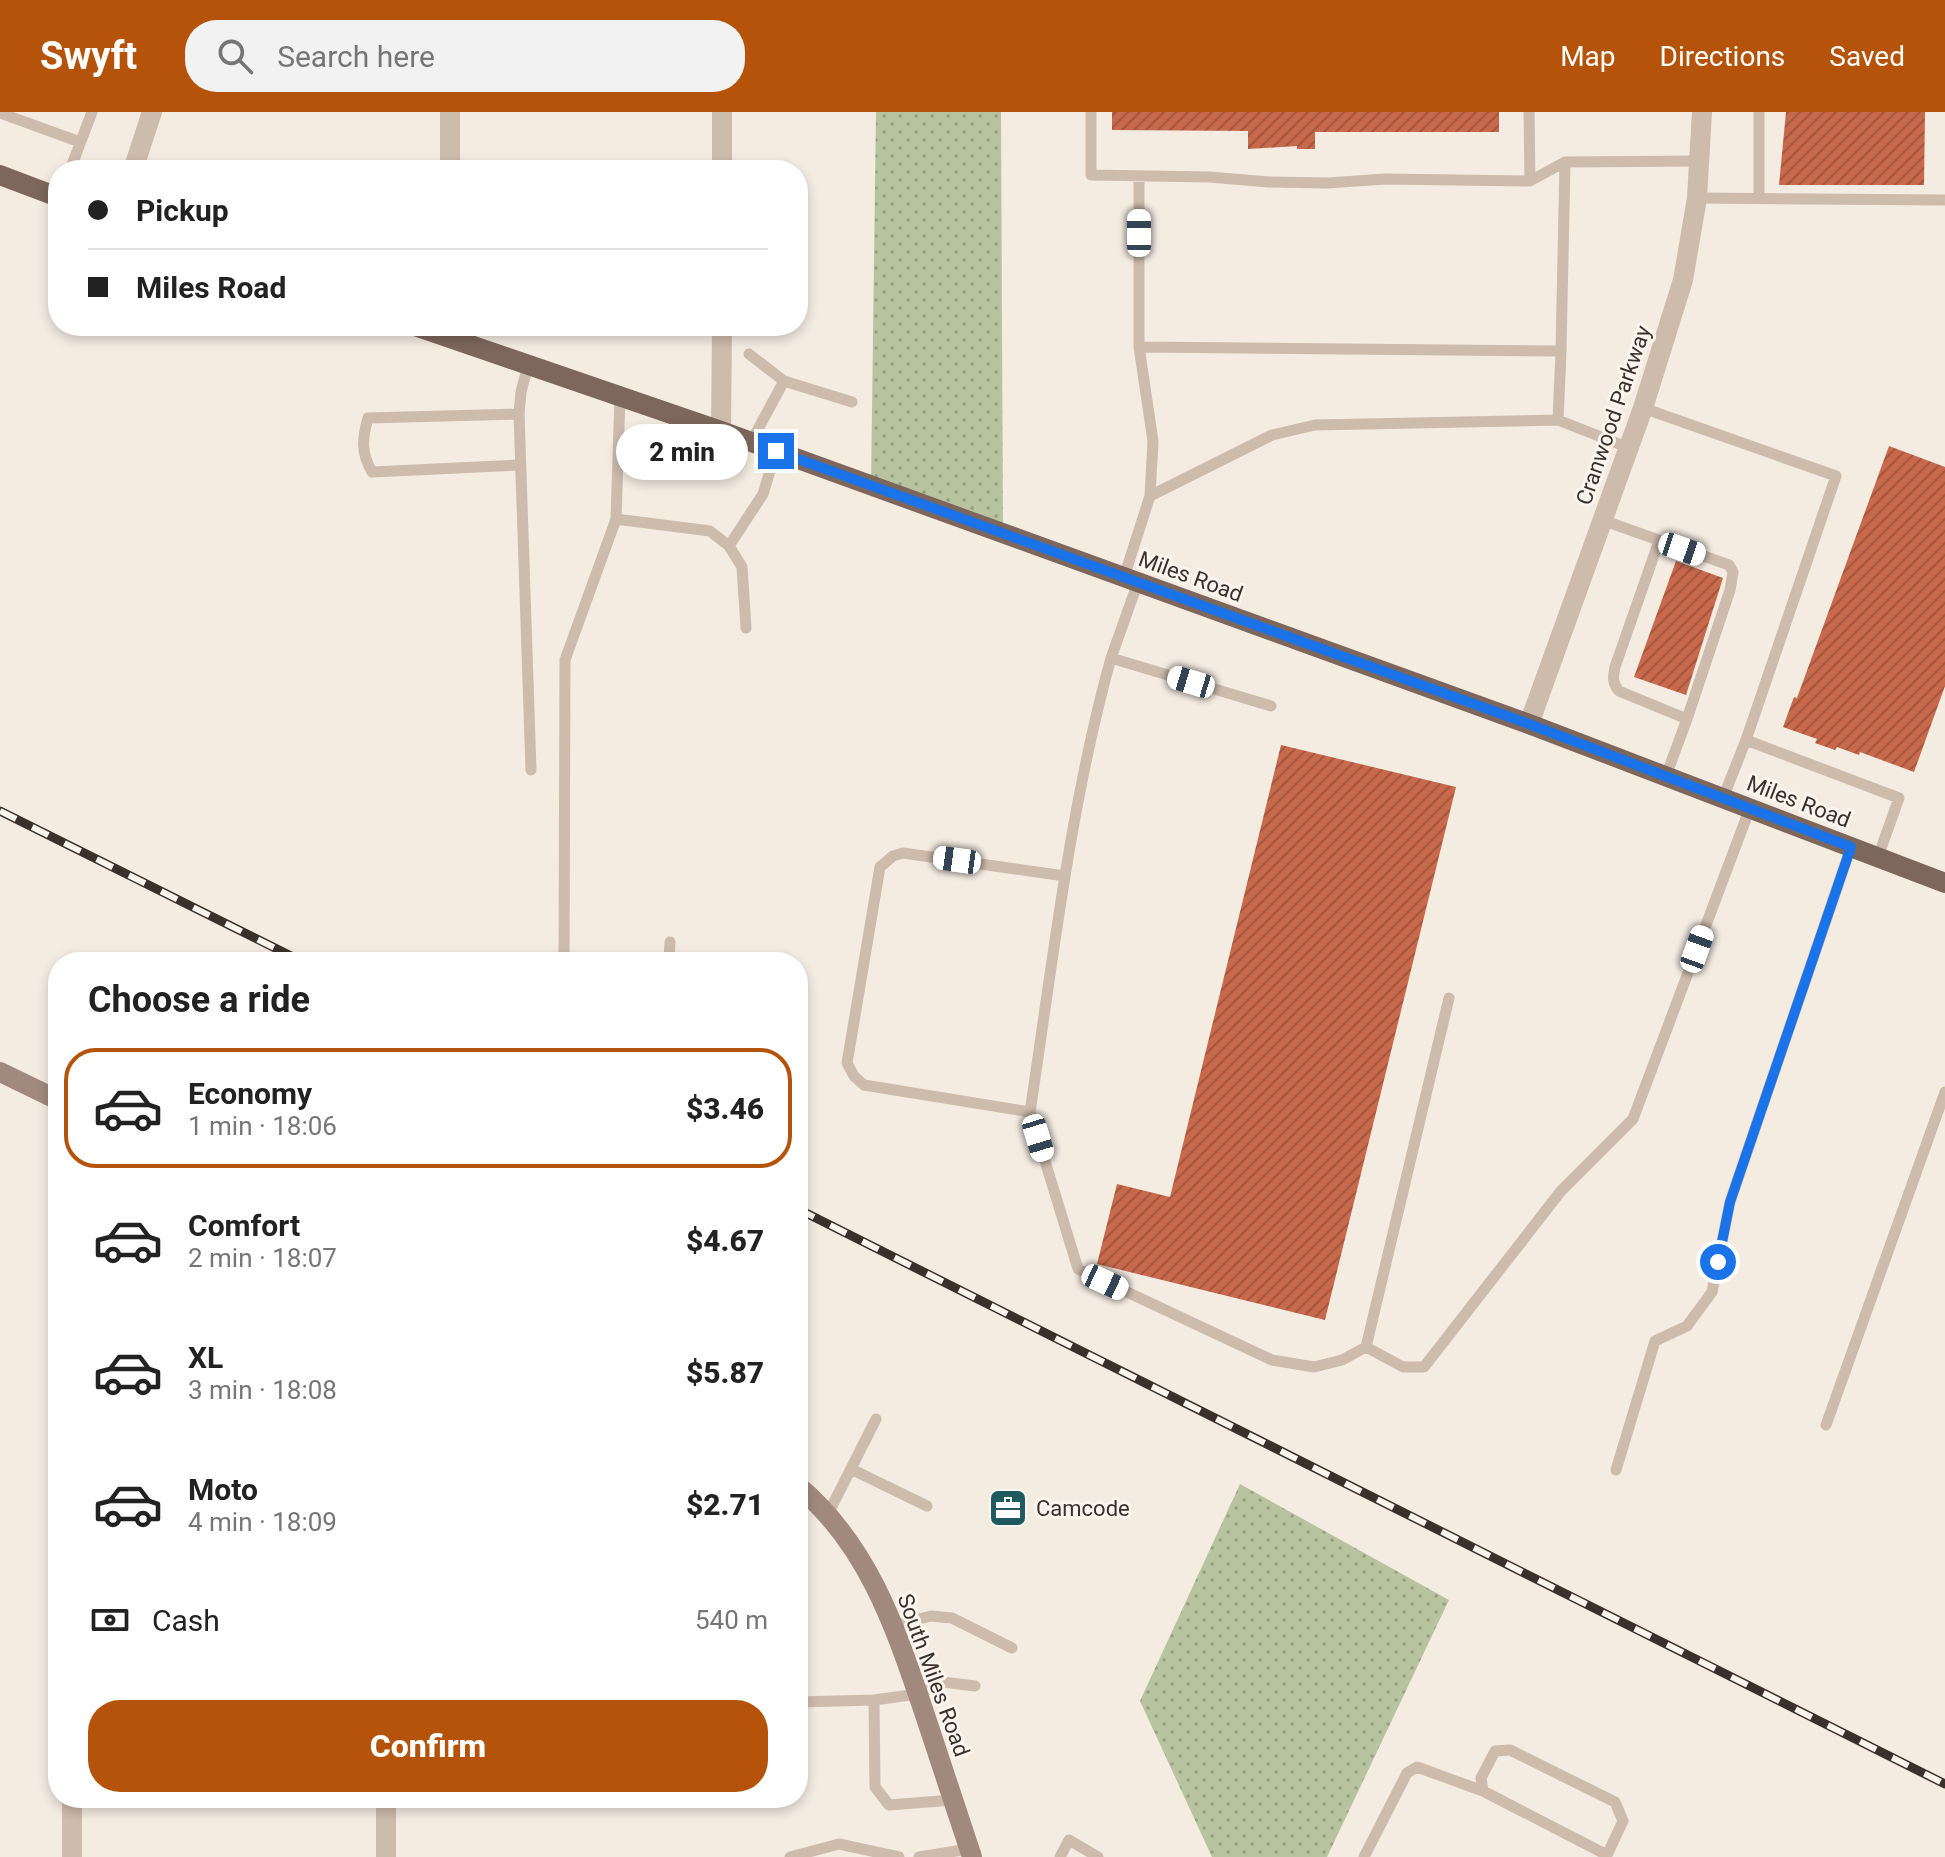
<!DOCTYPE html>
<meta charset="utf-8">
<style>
body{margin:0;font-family:Roboto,sans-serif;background:#f2f2f2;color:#222;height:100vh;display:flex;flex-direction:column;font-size:30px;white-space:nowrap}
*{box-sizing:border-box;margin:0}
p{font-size:26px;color:#767676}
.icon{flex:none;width:44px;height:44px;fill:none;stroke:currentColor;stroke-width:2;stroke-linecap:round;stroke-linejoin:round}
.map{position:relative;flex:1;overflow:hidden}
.drawer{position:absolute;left:48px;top:840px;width:760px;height:856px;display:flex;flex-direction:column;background:#fff;border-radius:32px;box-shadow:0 4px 12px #0003}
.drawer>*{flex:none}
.guide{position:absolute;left:48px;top:48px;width:760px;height:176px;border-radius:32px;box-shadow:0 4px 12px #0003;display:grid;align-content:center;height:176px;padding:0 40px;background:#fff}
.end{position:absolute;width:36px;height:36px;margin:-18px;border:10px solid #1a73e8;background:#fff;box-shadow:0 0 0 4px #fff}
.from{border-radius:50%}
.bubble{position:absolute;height:56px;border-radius:28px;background:#fff;box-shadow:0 4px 12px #0003;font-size:26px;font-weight:800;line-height:56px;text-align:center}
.car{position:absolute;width:24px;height:48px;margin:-24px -12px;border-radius:10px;box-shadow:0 0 6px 2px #0007;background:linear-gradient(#fff 24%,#345 0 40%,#fff 0 76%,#345 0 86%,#fff 0)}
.guide b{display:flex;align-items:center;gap:28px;height:76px;font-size:30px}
.guide b+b{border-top:2px solid #e0e0e0}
.guide i{width:20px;height:20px;background:#222}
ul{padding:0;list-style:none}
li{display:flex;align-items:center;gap:24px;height:120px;margin:0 16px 12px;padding:0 24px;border:4px solid transparent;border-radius:32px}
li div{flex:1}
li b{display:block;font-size:30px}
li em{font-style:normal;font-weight:800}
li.active{border-color:#b45309}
li>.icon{width:72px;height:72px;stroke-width:1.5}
h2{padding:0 40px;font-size:36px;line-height:96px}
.pay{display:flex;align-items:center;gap:20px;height:88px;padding:0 40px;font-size:30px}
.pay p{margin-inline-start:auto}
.primary-button{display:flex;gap:16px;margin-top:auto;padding:16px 40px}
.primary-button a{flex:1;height:92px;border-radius:32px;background:#b45309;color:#fff;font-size:32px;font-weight:800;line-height:92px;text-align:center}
header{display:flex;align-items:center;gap:48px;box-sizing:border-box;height:112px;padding:0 40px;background:#b45309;color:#fff}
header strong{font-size:38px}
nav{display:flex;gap:44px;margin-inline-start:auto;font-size:28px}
.search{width:560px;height:72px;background:#f2f2f2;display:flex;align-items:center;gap:20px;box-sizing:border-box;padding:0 28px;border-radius:32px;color:#767676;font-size:30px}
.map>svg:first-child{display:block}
.grass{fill:url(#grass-dots)}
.building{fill:url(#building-hatch)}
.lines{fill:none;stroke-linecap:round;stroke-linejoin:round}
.lane{stroke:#cdbbac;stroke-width:11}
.street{stroke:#cdbbac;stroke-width:20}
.secondary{stroke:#a18a7d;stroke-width:20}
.primary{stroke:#7d675c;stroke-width:20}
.rail-casing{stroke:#3b302b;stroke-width:9}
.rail{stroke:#fbf5ee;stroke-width:6;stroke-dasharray:18;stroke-linecap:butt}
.route{stroke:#1a73e8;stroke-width:10}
.labels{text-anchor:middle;stroke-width:6;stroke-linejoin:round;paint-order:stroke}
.street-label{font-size:22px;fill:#3b302b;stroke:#fbf5ee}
.poi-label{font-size:22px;fill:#3b302b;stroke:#fbf5ee;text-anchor:start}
</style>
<header>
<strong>Swyft</strong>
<div class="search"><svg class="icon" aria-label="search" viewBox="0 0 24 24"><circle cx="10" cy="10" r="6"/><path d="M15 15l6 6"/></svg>Search here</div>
<nav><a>Map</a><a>Directions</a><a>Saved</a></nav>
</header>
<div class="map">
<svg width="1945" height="1745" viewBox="0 0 1945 1745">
<defs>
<pattern id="grass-dots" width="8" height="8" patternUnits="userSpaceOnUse" patternTransform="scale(2)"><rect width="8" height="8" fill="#b8c4a0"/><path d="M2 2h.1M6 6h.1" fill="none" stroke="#97a083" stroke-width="1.8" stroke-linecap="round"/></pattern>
<pattern id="building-hatch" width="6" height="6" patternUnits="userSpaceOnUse" patternTransform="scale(2)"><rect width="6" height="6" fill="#c8694b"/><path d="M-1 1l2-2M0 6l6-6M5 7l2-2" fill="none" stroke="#a4573f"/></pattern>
</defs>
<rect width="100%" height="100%" fill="#f4ebe1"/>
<path class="grass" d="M876 0H1001L1003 421 871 373Z
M1240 1372 1449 1488 1327 1745H1212L1140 1589Z"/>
<path class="building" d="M1112 0H1499V20H1315V37H1297V34L1248 37V19L1112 18Z
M1786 0H1925L1924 73H1779Z
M1889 334 1945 355V574L1914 660 1860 640 1859 643 1837 635 1835 638 1815 631 1817 627 1783 615 1794 585 1797 586Z
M1676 449 1723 466 1686 583 1634 565Z
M1281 633 1456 675 1325 1208 1097 1152 1117 1072 1170 1085Z"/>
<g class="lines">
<path class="lane" d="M1091 0V63L1209 65 1269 70 1328 71 1385 67 1530 69 1565 50 1700 49
M1529 0 1530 69
M1759 0V86
M0 1 80 30
M70 58 92 0
M1697 86 1945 88
M1139 235 1561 239 1565 50
M1561 239 1558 308 1629 336
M749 242 784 269 751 330
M528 253 521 280 519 302 531 658
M784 269 852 290
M1643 296 1836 364 1746 628
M519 302 368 306C362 327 361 341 372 360L520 353
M1150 384 1272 323 1315 313 1558 308
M616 407 710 419 729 434 742 455 746 516
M1602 408 1729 453 1733 460 1730 478 1687 607
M1659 429 1615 555C1613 565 1612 571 1619 579L1687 607 1666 664
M729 434 763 382 776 339
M1124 465 1150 384 1153 329 1139 235V64
M1138 470 1111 546 1271 594
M1723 686 1746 628 1899 686 1878 745
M1065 764 903 741 893 744 880 755 847 951 854 964 864 973 1030 1000C1053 848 1070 694 1111 546
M564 850 565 548 616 407 620 284
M669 850 670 830
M1030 1000 1078 1157 1272 1248 1314 1255 1342 1248 1366 1235 1449 886
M1366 1235 1403 1255H1424L1561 1079 1633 1007 1750 696
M1826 1313 1945 980
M851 1357 927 1394
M1616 1358 1655 1229 1687 1214 1712 1180 1730 1090 1851 735
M827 1404 876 1307
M895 1513 931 1504 952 1506 1012 1536
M798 1590 874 1588
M953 1688 889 1693 875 1675 874 1588 918 1582 943 1570 975 1574
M790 1745 839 1732 899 1745
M919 1745 969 1737
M1060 1745 1069 1728 1098 1745
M1364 1745 1407 1661 1417 1655 1483 1679
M1606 1745 1607 1743 1623 1709 1615 1690 1510 1638 1495 1639 1481 1666 1483 1679 1607 1743"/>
<path class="street" d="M133 58 152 0
M450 58V0
M722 58V0
M721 319 722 214
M1529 612 1643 296 1683 168 1697 86 1702 0
M386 1686V1745
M72 1745V1686"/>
<path class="secondary" d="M0 960 58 988
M798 1374C869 1434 895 1515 924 1600 940 1648 956 1697 972 1745"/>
<path class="primary" d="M0 63 58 85
M415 214 721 319 1529 612 1945 771"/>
<g class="rail-casing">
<path id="rail" d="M0 699 303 850
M798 1097 1945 1672"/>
</g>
<use href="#rail" class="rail"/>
</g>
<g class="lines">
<path class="route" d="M776 339 1529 612 1851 735 1730 1090 1718 1150"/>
</g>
<defs>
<g id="office-square" transform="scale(2)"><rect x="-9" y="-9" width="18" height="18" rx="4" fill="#1f5a5e" stroke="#fbf5ee"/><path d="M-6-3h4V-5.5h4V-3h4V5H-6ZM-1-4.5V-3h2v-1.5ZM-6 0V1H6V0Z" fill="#fff"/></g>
</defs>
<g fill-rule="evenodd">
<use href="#office-square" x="1008" y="1396"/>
</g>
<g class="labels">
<g class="street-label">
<text transform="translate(1613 303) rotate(-71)" y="8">Cranwood Parkway</text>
<text transform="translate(1191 464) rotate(20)" y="8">Miles Road</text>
<text transform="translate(1799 689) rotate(21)" y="8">Miles Road</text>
<text transform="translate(934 1563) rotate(70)" y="8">South Miles Road</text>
</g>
<g class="poi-label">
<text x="1036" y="1404">Camcode</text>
</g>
</g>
</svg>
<i class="end from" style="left:1718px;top:1150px"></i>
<i class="end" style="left:776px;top:339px"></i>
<div class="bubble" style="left:616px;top:312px;width:132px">2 min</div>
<i class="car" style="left:1139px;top:121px;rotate:0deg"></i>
<i class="car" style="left:1682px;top:437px;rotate:109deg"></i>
<i class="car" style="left:1191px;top:570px;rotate:287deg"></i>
<i class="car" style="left:957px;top:748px;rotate:278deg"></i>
<i class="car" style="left:1697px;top:837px;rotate:20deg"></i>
<i class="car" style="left:1038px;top:1026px;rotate:163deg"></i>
<i class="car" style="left:1105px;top:1170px;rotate:115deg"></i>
<div class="guide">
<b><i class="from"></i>Pickup</b>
<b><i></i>Miles Road</b>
</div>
<section class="drawer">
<h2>Choose a ride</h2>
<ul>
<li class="active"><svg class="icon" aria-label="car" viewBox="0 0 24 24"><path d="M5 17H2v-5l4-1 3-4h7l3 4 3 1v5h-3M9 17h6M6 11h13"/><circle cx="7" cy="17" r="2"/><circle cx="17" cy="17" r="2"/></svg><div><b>Economy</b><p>1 min · 18:06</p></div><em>$3.46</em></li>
<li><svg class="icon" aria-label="car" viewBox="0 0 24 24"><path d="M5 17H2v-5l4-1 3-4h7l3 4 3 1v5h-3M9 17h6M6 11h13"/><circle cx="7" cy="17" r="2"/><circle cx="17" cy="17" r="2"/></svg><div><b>Comfort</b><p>2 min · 18:07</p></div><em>$4.67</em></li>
<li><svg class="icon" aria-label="car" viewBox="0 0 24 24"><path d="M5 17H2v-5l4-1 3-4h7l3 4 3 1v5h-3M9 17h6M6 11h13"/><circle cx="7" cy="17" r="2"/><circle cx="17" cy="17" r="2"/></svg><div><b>XL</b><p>3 min · 18:08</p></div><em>$5.87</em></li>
<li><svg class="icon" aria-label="car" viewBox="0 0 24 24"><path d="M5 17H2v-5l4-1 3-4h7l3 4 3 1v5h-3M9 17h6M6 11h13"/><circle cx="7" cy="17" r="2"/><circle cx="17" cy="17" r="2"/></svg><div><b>Moto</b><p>4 min · 18:09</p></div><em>$2.71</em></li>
</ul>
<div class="pay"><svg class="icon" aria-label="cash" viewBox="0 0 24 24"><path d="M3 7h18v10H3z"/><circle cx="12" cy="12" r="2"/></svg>Cash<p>540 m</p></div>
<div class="primary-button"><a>Confirm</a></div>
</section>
</div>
